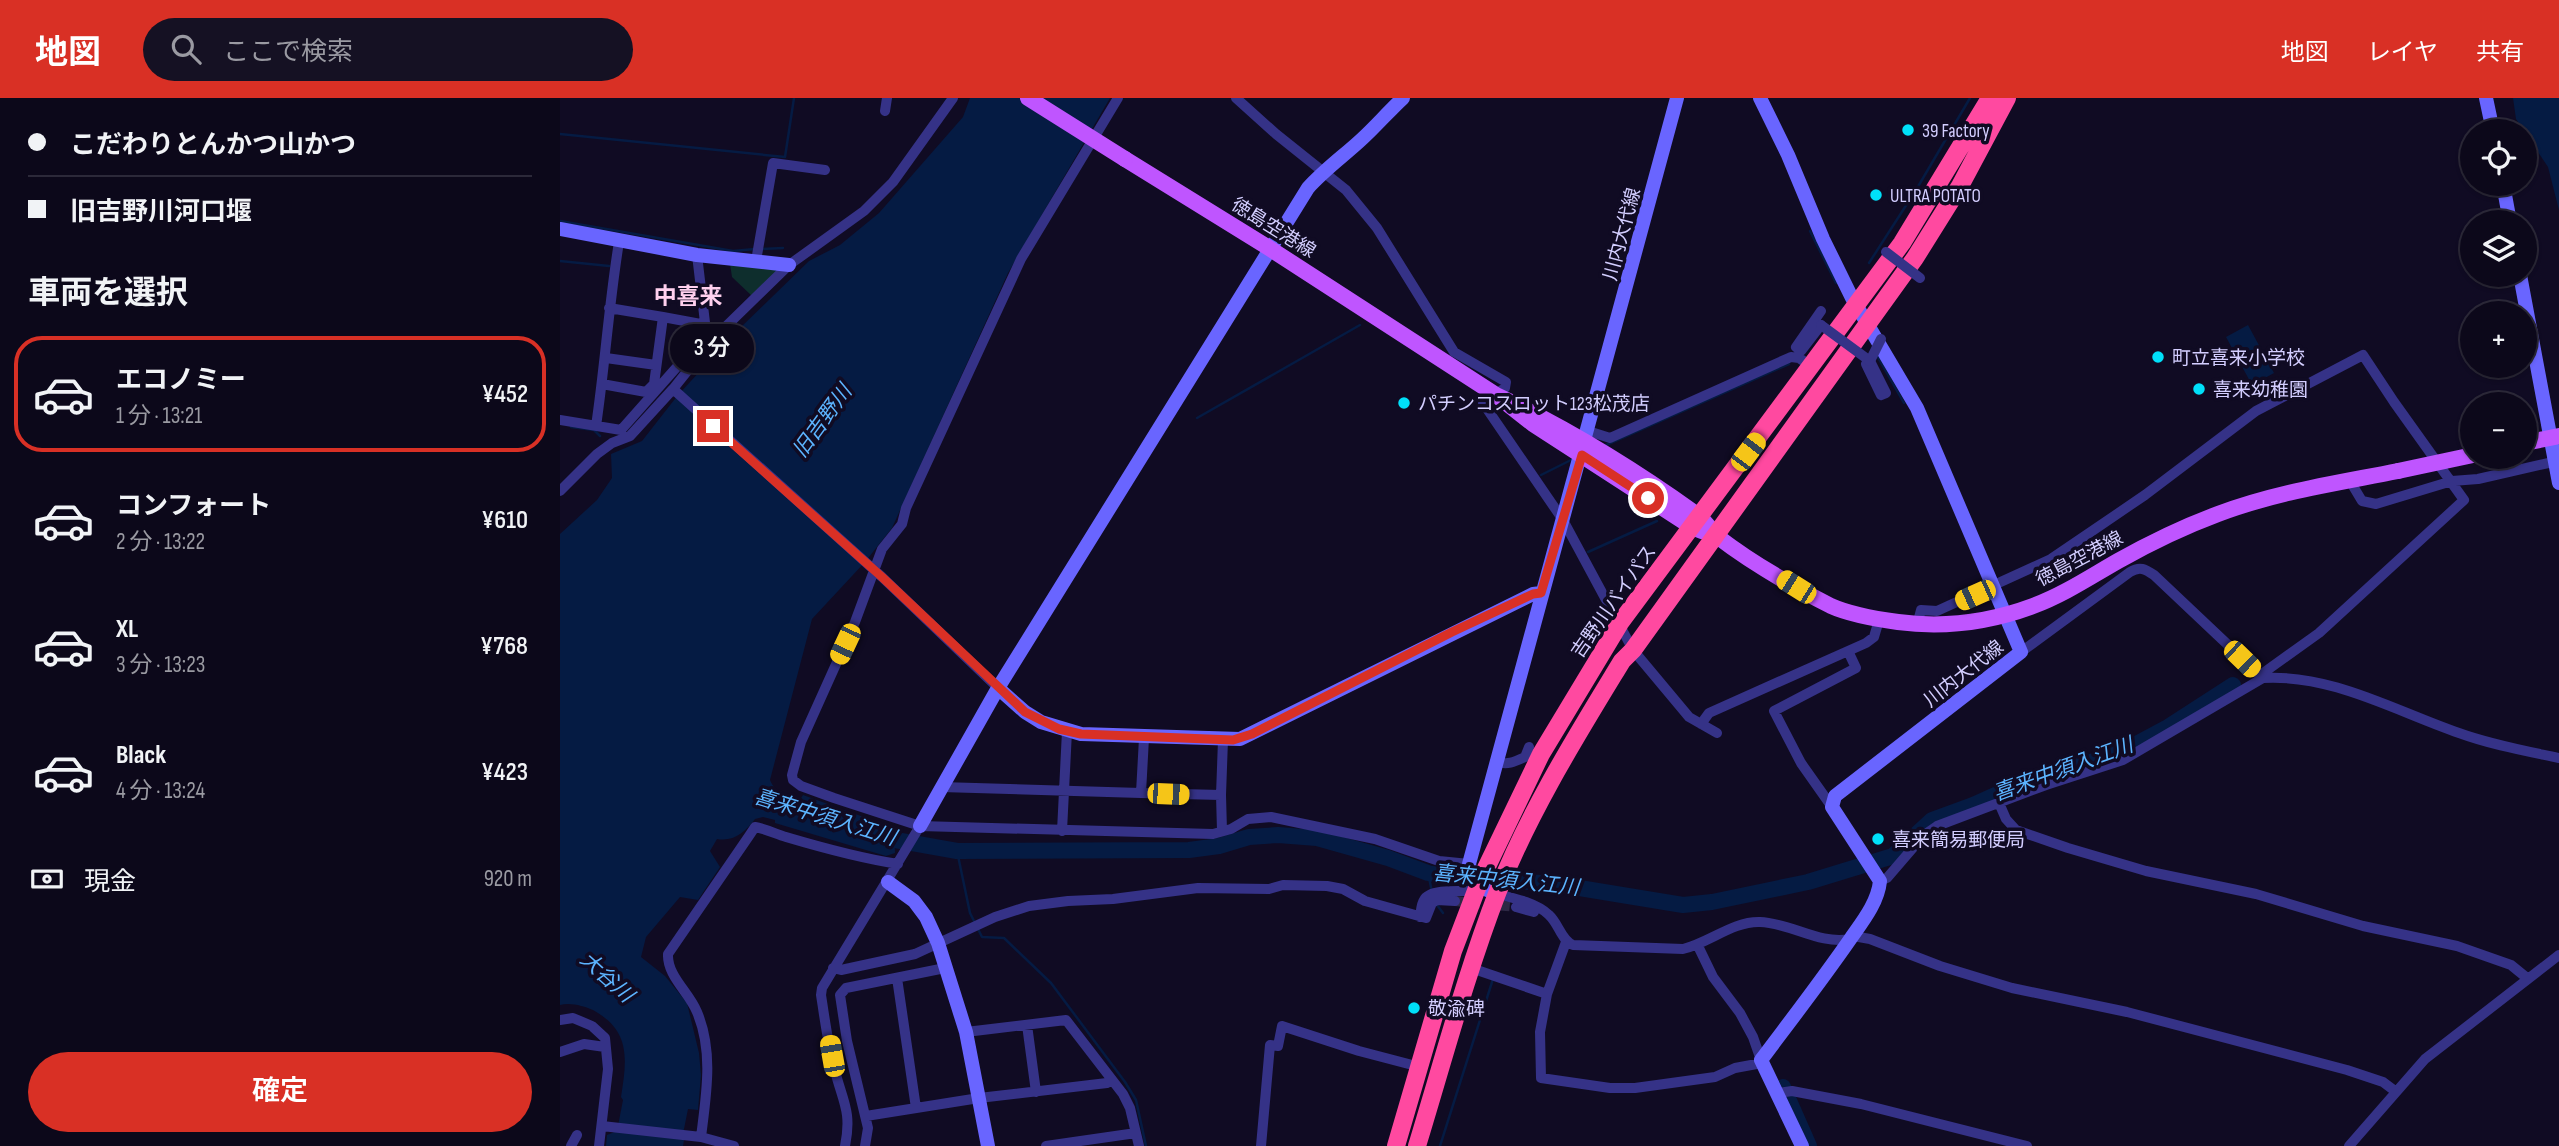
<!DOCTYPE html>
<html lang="ja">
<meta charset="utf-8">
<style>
body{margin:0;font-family:"Sofia Sans Condensed","Noto Sans JP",sans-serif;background:#151123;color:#f1f3f6;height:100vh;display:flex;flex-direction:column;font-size:26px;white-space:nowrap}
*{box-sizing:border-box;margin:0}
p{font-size:23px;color:#9a9aa2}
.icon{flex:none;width:38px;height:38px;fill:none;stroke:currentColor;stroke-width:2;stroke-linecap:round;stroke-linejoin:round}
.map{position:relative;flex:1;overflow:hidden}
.sheet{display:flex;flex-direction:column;background:#0c081a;width:560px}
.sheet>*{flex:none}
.guide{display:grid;align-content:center;height:154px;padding:0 28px;background:#0c081a}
.buttons{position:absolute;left:1900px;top:21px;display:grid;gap:14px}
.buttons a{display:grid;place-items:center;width:77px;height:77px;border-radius:50%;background:#0c081a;box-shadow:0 2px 5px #0004,0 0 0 2px #2c2939;font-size:35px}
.end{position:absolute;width:32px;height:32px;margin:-16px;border:9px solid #d93025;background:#fff;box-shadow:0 0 0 4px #fff}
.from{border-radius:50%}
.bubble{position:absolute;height:49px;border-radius:24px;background:#0c081a;box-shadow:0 2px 5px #0004,0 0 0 2px #2c2939;font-size:23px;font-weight:600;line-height:49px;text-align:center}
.car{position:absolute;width:21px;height:42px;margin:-21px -10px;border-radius:9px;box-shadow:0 0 5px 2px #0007;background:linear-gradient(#f5c518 24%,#345 0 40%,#f5c518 0 76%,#345 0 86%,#f5c518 0)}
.guide b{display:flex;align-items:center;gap:24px;height:66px;font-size:26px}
.guide b+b{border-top:2px solid #2c2939}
.guide i{width:18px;height:18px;background:#f1f3f6}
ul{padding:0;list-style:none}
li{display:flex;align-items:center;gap:21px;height:116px;margin:0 14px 10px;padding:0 14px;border:4px solid transparent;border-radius:28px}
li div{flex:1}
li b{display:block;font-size:26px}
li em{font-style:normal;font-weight:600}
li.current{border-color:#d93025}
li>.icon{width:63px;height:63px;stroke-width:1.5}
h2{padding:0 28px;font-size:32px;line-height:84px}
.pay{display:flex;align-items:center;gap:18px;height:77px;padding:0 28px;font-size:26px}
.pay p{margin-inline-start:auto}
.primary-button{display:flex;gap:14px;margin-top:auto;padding:14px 28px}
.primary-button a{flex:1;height:80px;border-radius:42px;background:#d93025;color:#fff;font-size:28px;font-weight:600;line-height:80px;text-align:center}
header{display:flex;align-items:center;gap:42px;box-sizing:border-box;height:98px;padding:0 35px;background:#d93025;color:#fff}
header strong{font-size:33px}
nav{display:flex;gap:38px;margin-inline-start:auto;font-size:24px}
.search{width:490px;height:63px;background:#151123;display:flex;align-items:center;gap:18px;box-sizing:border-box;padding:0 24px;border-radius:38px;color:#9a9aa2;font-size:26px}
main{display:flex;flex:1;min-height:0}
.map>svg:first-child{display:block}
.green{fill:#0e2e2d}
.water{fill:#051b43}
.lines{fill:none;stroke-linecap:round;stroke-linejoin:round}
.stream{stroke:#051b43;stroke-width:2.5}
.river{stroke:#051b43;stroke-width:16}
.street-tunnel{stroke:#2d2844;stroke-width:10;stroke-dasharray:10 5;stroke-linecap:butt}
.street{stroke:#353287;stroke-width:10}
.secondary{stroke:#6965ff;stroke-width:14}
.primary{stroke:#bf55ff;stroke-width:16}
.highway{stroke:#ff49a0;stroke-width:18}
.street-bridge{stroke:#353287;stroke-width:10}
.primary-bridge{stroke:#bf55ff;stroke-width:16}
.route{stroke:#d93025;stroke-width:9}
.poi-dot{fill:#00e0f9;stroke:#100b23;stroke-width:2.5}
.labels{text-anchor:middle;stroke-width:7;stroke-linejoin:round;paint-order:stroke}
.poi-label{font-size:19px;fill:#d3ceff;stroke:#100b23;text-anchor:start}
.street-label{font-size:19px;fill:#d3ceff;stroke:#100b23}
.water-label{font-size:21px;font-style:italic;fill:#5cb4ff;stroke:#100b23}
.quarter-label{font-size:23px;font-weight:bold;fill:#ffd0ee;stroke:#100b23}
</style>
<header>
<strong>地図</strong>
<div class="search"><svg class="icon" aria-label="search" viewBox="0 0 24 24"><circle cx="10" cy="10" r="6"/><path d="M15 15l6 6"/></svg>ここで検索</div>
<nav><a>地図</a><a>レイヤ</a><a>共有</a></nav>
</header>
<main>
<section class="sheet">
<div class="guide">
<b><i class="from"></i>こだわりとんかつ山かつ</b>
<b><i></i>旧吉野川河口堰</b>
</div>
<h2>車両を選択</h2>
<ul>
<li class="current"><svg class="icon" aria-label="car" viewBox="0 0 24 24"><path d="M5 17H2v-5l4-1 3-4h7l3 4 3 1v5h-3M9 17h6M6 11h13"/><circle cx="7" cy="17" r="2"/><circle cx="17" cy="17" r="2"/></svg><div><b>エコノミー</b><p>1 分 · 13:21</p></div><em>¥452</em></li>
<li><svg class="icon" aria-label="car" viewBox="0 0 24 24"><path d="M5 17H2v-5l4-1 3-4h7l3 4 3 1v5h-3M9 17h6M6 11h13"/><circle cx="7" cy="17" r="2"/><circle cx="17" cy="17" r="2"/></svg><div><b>コンフォート</b><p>2 分 · 13:22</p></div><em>¥610</em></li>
<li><svg class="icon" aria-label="car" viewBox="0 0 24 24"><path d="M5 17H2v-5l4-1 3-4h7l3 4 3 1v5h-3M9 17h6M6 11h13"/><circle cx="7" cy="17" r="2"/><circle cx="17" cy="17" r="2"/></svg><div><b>XL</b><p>3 分 · 13:23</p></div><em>¥768</em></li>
<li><svg class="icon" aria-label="car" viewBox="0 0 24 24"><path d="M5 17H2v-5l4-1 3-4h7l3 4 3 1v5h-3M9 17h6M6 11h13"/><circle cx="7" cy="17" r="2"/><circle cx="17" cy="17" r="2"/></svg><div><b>Black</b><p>4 分 · 13:24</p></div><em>¥423</em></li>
</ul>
<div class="pay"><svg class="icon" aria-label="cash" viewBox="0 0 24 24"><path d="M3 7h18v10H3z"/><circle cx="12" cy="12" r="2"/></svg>現金<p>920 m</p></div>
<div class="primary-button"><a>確定</a></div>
</section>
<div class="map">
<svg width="1999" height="1048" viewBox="0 0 1999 1048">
<rect width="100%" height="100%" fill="#100b23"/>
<path class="green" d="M170 166 218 172 193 199 172 179Z"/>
<path class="water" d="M410 0H550L448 175 332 430 305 464 252 521 210 682C215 695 228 698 241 700L243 697 334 730 335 755 326 758 215 725V722L203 719 195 721C185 734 174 744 157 741L150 753 160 769 138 802 120 799 86 839 81 859 105 878 127 905 139 955 141 977 138 1012 128 1011 122 1041 124 1042 123 1048H46L47 1037 57 1033 63 1002 61 999C67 961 71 933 33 912 24 908 10 904 0 907V436L37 402 52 380 51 356 82 343 118 297 180 230 249 163 280 147 319 115 403 19Z
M1953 0H1999V112L1988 69 1956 21Z
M1688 227 1714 275 1692 287 1666 239Z"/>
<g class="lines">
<path class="stream" d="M0 36 225 59 234 0
M0 123 173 153 195 151
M1250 133 1276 185
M201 151 223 150
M0 163 49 168
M1309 165 1356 92 1410 0
M1316 256 1344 305
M637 320 800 227
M11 329 34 332 40 338
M1046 347 1229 266
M981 377 1011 362
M1028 454 1097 423
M397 753 410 815 422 839 444 840 491 885 565 984 576 1002 586 1048
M868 775 872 794
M877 807 883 815
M880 1048 933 881"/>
<path class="river" d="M313 738 397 753 629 752 659 748 689 739 718 737 757 740 828 760 868 775 884 778 995 786 1123 807 1152 804 1248 784 1333 758 1372 722 1413 707 1473 680 1525 666 1565 652 1608 629 1673 587
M1223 989 1249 1048"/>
<path class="street-tunnel" d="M895 803 956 809"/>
<path class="street" d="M558 0 461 161 346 410 342 426 322 451 295 524 241 644 232 677 233 682 241 688 274 700 360 728 653 736 671 731 688 721 711 719 815 741 879 763 909 766
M676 0 716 36 786 92 817 130 894 254 946 284 945 290 923 305 1003 422 1073 552 1129 619 1157 635
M325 13 327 0
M137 157 146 233
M196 163 213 65 265 72
M49 210 103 219
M1261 227 1241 253 1236 249 1261 213
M46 260 96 267
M1306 266 1321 297 1326 295 1310 263
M42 286 86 294 94 286 103 219 146 227
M113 291 322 479 438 590
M0 322 61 332 147 235
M36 328C45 267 49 205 59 144
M1028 333 1050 340 1231 259 1239 260 1251 268
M1790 383 1802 403 1816 406 1892 383 1918 381 1993 364
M0 393 37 356 52 345 70 338 113 291 153 241 229 167 304 113 333 84 393 0
M1357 527 1361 512 1377 513 1491 461 1585 397 1696 313 1803 257 1834 304 1904 402 1759 535 1699 578
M1461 554 1570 474C1580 468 1585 471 1594 477L1703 580C1772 576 1835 613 1899 635 1932 647 1966 653 1999 660
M1141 626 1149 615 1306 545 1314 539 1319 522
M937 664C948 667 954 664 965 659L969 649
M381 689 581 695 584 640
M581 695 661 697 663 642
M661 697 662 733
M1439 705 1446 721 1456 732 1508 750 1586 773 1696 796 1803 828 1897 848 1951 867 1967 880
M1272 709 1241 665 1214 613 1296 570 1288 553
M502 733 507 633
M1320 783 1327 780 1364 737 1377 728 1486 687 1563 662 1703 580
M937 796C954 800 977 805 989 817 999 826 1001 842 1013 847L1123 851C1149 845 1173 823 1200 824 1231 825 1259 847 1290 841
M956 809 974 814
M860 819C861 814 861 806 864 802 870 789 907 794 920 793
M1293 838 1310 841 1380 868 1452 890 1567 914 1787 972 1823 984 1835 993
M1138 848 1153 879 1180 915 1193 939 1201 962
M273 870 281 872 355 856 435 819 469 808 508 803 553 801 638 790 709 791 723 787 767 788 783 791 805 803 866 820 872 805 877 802 895 803
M911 870 987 896 1006 844
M337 880 356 1010
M987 896 980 934 981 980 1050 990H1075L1155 979 1175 970 1202 965
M0 922 13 920 32 928 45 940 48 971 39 1048
M467 927 476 994
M406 934 506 922 563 996 570 1010 579 1048
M0 954 24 946 45 949
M1218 995 1232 993 1301 1006 1467 1048
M306 1018 419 1000 547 985 551 982
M42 1028 141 1039 174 1048
M141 1039C146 998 154 954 137 914 129 894 107 878 108 856L189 738 195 729C206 731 216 736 226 739 263 750 300 760 338 766
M11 1048 17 1037
M285 1048C292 1014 283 1004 275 973 268 948 265 922 261 897L262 890 360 728
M305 1048 308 1030 287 943 280 897 286 890 385 870
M486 1048 576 1035
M701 1048 710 947 718 948 722 928 799 953 860 969
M1789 1048 1865 961 1999 857"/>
<path class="secondary" d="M1200 0 1228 57 1263 141 1292 200 1357 310 1461 554 1275 698 1272 709 1320 783C1318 804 1303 823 1291 840 1262 882 1231 922 1201 962L1242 1048
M1926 0 1933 33
M1943 86 1950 124
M0 131 137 157 229 167
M1960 177 1999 385
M438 590 465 614 481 624 521 636 680 641 973 496 981 495
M360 728 438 590 748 90C765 71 785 57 803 40 817 27 829 13 843 0
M328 784 354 803 366 819 378 845 406 934 428 1048
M937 796C923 792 911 781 909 766L1117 0"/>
<path class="primary" d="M565 61 709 150 936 297 973 326 1132 429 1142 433
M936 297C1007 330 1073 371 1136 416 1145 422 1150 432 1158 439 1193 466 1232 488 1271 508 1291 517 1316 521 1338 524 1383 530 1430 524 1473 508 1503 497 1530 479 1558 463 1590 445 1623 429 1658 416 1716 394 1778 385 1838 373"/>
<path class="highway" d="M836 1048 893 853 919 785 981 656 1060 525 1342 145 1430 0
M857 1048C883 963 906 876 938 793 970 712 1017 637 1062 563L1073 552 1355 160 1400 88 1447 0"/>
<path class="street-bridge" d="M1326 154 1360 180
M1261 227 1310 263 1321 241"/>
<path class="primary-bridge" d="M468 0 565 61
M1965 345 1999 338
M1838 373 1913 357"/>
</g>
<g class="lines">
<path class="route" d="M153 328 322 479 465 614 499 631 521 636 673 642 692 636 892 534 973 496 981 495 1022 357 1088 400"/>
</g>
<g class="poi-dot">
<circle cx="1348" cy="32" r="7"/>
<circle cx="1316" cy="97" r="7"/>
<circle cx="1598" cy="259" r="7"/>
<circle cx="1639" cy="291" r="7"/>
<circle cx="844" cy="305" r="7"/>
<circle cx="1318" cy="741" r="7"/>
<circle cx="854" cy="910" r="7"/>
</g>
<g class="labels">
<g class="poi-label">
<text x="1362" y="39">39 Factory</text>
<text x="1330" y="104">ULTRA POTATO</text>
<text x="1612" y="266">町立喜来小学校</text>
<text x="1653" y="298">喜来幼稚園</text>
<text x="858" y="312">パチンコスロット123松茂店</text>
<text x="1332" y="748">喜来簡易郵便局</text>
<text x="868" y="917">敬渝碑</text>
</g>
<g class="street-label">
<text transform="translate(714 129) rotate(32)" y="7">徳島空港線</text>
<text transform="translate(1061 136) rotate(-75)" y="7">川内大代線</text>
<text transform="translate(1519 460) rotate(-28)" y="7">徳島空港線</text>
<text transform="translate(1053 503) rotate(-55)" y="7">吉野川バイパス</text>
<text transform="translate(1403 575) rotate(-38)" y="7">川内大代線</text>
</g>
<g class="water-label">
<text transform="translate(262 323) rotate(-54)" y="7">旧吉野川</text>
<text transform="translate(1503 671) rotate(-20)" y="7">喜来中須入江川</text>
<text transform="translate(265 719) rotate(17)" y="7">喜来中須入江川</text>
<text transform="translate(946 782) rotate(6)" y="7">喜来中須入江川</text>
<text transform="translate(47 879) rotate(42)" y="7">大谷川</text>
</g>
<g class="quarter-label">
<text x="128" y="206">中喜来</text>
</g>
</g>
</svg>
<div class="buttons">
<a><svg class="icon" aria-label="locate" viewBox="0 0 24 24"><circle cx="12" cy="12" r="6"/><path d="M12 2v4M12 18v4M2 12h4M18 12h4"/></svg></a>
<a><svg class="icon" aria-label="layers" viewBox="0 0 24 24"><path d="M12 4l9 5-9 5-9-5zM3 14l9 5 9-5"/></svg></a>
<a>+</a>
<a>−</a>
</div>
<i class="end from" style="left:1088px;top:400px"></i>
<i class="end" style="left:153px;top:328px"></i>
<div class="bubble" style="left:110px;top:226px;width:84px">3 分</div>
<i class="car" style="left:1188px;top:354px;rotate:37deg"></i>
<i class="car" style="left:1236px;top:489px;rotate:302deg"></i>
<i class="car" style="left:1415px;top:497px;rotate:246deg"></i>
<i class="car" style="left:285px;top:546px;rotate:205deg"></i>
<i class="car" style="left:1682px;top:561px;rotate:134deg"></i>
<i class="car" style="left:608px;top:696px;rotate:92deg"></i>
<i class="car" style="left:272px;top:958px;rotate:350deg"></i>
</div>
</main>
